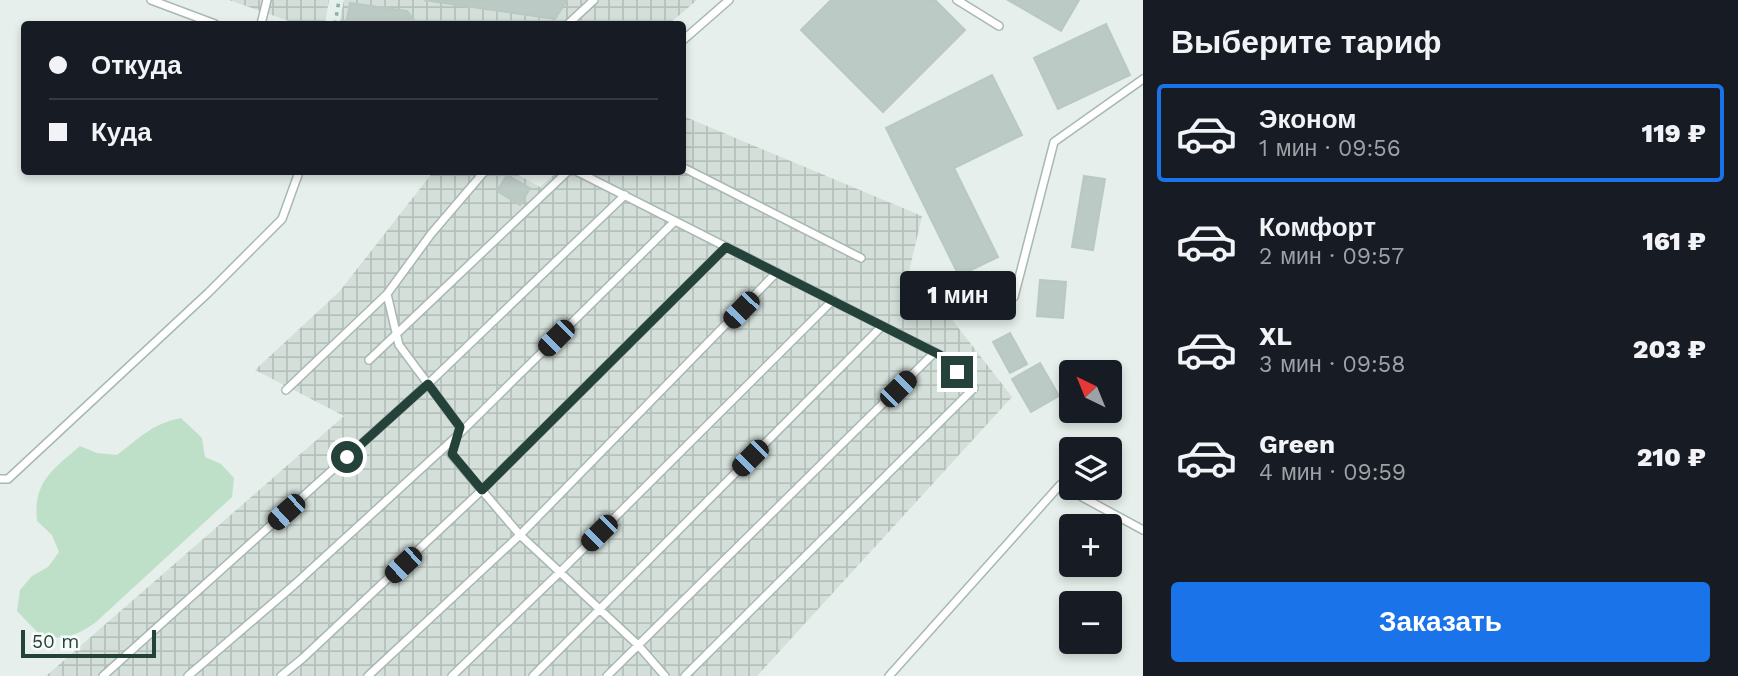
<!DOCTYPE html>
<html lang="ru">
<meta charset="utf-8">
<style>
body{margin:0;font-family:"Work Sans",sans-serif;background:#20242c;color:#f1f3f6;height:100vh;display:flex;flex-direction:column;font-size:26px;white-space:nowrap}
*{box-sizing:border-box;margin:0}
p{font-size:23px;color:#9ea1a6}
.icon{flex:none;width:38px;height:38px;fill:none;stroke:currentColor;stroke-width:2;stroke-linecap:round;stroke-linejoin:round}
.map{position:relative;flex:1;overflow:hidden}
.side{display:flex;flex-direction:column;background:#171b24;width:595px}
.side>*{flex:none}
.hud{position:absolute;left:21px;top:21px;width:665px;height:154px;border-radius:7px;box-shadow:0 4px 10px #0003;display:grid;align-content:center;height:154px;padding:0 28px;background:#171b24}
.needle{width:46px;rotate:317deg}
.fabs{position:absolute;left:1059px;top:360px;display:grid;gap:14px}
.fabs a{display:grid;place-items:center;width:63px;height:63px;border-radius:7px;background:#171b24;box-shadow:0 4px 10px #0003;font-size:35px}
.scale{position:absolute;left:21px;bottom:18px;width:135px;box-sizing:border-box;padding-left:7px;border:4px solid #24423a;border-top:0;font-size:19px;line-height:24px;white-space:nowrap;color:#24423a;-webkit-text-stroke:5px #f7fbf9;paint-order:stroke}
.end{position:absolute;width:32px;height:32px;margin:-16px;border:9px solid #24423a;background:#fff;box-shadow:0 0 0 4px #fff}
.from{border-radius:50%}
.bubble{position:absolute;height:49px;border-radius:7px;background:#171b24;box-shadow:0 4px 10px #0003;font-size:23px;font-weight:800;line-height:49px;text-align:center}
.car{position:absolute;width:21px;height:42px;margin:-21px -10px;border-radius:9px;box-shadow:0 0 5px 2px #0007;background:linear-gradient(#222 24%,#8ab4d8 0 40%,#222 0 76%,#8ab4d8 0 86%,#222 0)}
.hud b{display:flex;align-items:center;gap:24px;height:66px;font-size:26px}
.hud b+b{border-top:2px solid #363941}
.hud i{width:18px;height:18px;background:#f1f3f6}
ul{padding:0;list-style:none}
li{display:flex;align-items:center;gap:21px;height:98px;margin:0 14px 10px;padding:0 14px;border:4px solid transparent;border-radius:7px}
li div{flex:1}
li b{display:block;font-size:26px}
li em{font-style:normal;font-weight:800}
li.on{border-color:#1a73e8}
li>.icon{width:63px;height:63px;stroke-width:1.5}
h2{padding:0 28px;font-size:32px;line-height:84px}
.action{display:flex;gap:14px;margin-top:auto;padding:14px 28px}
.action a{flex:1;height:80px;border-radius:7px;background:#1a73e8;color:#fff;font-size:28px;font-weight:800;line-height:80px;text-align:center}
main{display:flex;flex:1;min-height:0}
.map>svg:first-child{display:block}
.industrial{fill:url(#industrial-grid)}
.grass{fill:#bfe0c8}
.building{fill:#bbcac4;stroke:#b8c9c2;stroke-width:2}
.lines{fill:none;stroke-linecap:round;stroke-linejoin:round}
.service-casing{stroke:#a8b8b2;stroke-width:10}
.path{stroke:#86b3a5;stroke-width:3.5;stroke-dasharray:3.5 5;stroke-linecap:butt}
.service{stroke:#fff;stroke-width:7}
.route{stroke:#24423a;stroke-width:9}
</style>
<main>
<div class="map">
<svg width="1143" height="676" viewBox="0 0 1143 676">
<defs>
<pattern id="industrial-grid" width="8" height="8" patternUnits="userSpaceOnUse" patternTransform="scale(1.75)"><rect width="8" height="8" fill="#d4dfda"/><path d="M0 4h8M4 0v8" fill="none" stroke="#b6c1bc"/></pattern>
</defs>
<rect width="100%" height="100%" fill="#e6efeb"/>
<path class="industrial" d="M229 0H329L325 24H297Z
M344 0H697L669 24H339Z
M683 116 922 216 904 293 933 295 1012 397 757 676H46L344 416 255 370 339 292 433 172H513L540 187 557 172H682Z"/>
<path class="grass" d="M181 418 202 438 205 457 221 464 234 478 232 497 96 622C78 635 65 640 42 637L17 611 20 590 32 576 48 567 59 552 52 535 37 521C33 482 52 470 80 446L97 453 117 455C140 438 151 424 181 418Z"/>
<path class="building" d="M424 0H567L555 19Z
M831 0H935L965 30 883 112 801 30Z
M1008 0H1079L1061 31Z
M350 3 407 11 417 24H346Z
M1106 24 1130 75 1058 109 1034 58Z
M992 75 1022 135 954 168 998 257 959 276 886 128Z
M507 175 530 188 520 205 497 191Z
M1084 176 1105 179 1093 250 1072 247Z
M1040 280 1066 282 1063 318 1037 316Z
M1010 333 1027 364 1010 373 993 342Z
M1040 363 1059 396 1031 412 1012 379Z"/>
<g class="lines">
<g class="service-casing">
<path id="service" d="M151 0 215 24
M957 0 999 26
M261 24 267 0
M568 24 594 0
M682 41 729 0
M682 167 861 258
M484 172 431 234 387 294 399 345 460 427 451 454 520 535 638 645 665 676
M578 172 940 355 974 388 685 676
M1014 297 1054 142 1143 79
M369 360 567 172
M286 390 387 294
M0 479H8L208 293 282 219 299 172
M103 676 428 384 625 195
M188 676 294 585 457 436 675 221
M281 676 303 658 482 490 726 247
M368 676 520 535 777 272
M452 676 560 572 833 300
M533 676 882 326
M607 676 935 352
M889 676 1060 485 1143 530"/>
</g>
<path class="path" d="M335 24 339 0"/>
<use href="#service" class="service"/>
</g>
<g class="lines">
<path class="route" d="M347 457 428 384 460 427 452 454 482 490 726 247 940 355 957 372"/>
</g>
</svg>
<div class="fabs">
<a><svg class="needle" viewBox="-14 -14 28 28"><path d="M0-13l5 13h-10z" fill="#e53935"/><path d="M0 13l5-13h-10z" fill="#9ea1a6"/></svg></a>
<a><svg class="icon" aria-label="layers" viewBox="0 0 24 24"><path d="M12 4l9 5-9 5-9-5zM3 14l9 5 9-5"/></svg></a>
<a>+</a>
<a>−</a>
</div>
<div class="scale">50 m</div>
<i class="end from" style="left:347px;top:457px"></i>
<i class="end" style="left:957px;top:372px"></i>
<div class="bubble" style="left:900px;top:271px;width:116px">1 мин</div>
<i class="car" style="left:741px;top:310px;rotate:224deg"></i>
<i class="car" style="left:556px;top:338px;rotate:225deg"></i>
<i class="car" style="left:898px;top:389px;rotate:45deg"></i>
<i class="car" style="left:750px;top:458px;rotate:225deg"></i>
<i class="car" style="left:286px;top:512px;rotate:228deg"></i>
<i class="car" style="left:599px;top:533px;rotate:225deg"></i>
<i class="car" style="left:403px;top:565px;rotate:227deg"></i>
<div class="hud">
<b><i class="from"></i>Откуда</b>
<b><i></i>Куда</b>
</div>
</div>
<section class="side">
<h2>Выберите тариф</h2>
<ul>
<li class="on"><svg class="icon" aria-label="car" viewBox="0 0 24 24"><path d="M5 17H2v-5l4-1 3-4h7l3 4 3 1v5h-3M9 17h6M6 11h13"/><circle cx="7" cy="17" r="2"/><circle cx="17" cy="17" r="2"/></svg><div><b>Эконом</b><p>1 мин · 09:56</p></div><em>119 ₽</em></li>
<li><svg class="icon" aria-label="car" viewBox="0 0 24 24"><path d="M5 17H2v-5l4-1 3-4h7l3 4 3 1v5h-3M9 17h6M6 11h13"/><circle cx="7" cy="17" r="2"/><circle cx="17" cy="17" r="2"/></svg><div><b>Комфорт</b><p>2 мин · 09:57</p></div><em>161 ₽</em></li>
<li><svg class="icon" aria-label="car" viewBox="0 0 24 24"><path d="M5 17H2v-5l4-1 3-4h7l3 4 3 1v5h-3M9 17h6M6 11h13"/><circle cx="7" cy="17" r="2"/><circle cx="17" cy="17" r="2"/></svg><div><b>XL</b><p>3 мин · 09:58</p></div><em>203 ₽</em></li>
<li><svg class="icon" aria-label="car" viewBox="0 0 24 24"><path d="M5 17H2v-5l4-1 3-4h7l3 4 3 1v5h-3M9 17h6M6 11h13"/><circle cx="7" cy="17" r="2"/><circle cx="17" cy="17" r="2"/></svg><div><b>Green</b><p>4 мин · 09:59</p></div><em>210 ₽</em></li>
</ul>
<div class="action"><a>Заказать</a></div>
</section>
</main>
